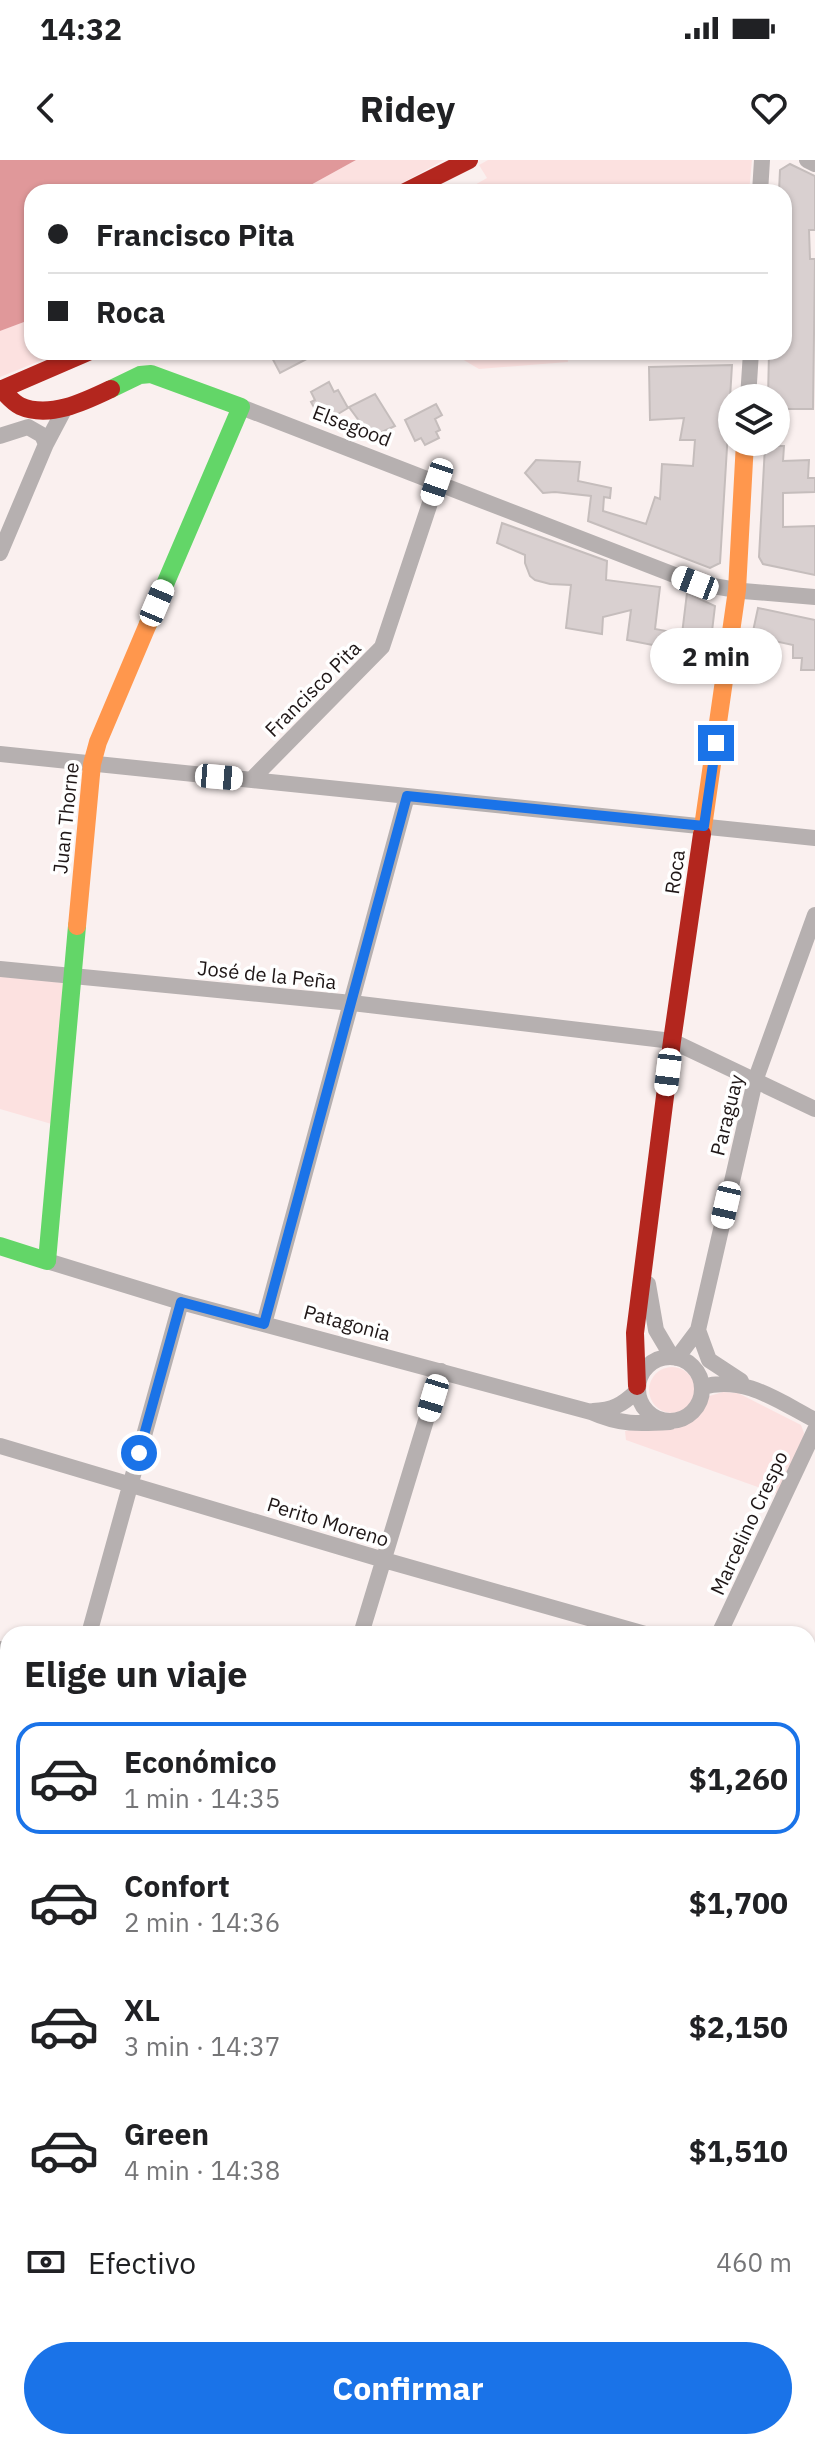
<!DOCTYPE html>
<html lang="es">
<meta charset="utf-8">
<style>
body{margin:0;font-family:"IBM Plex Sans",sans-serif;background:#f2f2f2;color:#202124;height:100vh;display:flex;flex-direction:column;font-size:30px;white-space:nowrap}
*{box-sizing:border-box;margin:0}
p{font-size:26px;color:#757577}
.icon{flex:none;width:44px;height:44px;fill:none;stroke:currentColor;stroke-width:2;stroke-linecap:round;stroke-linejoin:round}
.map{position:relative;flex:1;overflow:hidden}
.panel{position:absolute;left:0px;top:1466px;width:816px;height:824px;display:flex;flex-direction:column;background:#fff;border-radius:24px 24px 0 0;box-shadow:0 2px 6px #0004}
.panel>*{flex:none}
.top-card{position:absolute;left:24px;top:24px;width:768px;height:176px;border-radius:24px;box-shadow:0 2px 6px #0004;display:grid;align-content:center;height:176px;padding:0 24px;background:#fff}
.controls{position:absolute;left:718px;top:224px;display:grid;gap:16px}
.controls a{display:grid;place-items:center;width:72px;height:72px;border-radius:50%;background:#fff;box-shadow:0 2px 6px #0004;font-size:40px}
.end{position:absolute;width:36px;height:36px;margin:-18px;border:10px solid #1a73e8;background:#fff;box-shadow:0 0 0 4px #fff}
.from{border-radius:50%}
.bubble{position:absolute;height:56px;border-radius:28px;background:#fff;box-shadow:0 2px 6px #0004;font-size:26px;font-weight:700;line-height:56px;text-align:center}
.car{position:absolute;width:24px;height:48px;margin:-24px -12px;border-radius:10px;box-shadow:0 0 6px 2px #0007;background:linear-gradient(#fff 24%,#345 0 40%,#fff 0 76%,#345 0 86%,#fff 0)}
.top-card b{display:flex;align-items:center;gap:28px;height:76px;font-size:30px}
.top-card b+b{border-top:2px solid #e0e0e0}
.top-card i{width:20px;height:20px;background:#202124}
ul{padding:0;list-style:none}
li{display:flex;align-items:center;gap:24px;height:112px;margin:0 16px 12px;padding:0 8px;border:4px solid transparent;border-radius:24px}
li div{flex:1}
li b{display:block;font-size:30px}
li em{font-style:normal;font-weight:700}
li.selected{border-color:#1a73e8}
li>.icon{width:72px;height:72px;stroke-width:1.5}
h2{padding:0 24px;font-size:36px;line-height:96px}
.pay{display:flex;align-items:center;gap:20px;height:88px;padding:0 24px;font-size:30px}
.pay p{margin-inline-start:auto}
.primary-button{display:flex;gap:16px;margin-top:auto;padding:16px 24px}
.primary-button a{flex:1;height:92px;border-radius:48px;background:#1a73e8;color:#fff;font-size:32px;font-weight:700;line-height:92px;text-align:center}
.status{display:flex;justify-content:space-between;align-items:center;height:56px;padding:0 40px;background:#fff;direction:ltr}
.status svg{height:22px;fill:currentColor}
header{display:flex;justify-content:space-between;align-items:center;height:104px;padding:0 24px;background:#fff;font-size:36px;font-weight:700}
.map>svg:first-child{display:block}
.green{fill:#fce1e0}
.water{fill:#e0989a}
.building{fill:#d9d0d0;stroke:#c5bdbc;stroke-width:2}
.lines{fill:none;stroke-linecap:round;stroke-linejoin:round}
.street{stroke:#b6b0b0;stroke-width:16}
.fast{stroke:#63d668;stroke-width:18}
.slow{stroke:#ff974d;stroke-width:18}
.jam{stroke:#b3261e;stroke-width:18}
.route{stroke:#1a73e8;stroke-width:10}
.labels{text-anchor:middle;stroke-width:7;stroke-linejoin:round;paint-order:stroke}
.street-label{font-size:20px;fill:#1f1717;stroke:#fff}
</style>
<div class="status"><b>14:32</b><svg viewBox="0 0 49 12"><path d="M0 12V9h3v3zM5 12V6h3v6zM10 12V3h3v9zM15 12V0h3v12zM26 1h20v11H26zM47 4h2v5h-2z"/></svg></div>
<header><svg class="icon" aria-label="back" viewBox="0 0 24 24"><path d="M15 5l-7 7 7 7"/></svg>Ridey<svg class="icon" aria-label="heart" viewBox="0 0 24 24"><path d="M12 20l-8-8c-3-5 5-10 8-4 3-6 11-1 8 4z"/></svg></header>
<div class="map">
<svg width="815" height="2290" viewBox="0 0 815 2290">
<rect width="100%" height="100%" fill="#faf0ef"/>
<path class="green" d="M356 0H444L386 32H298Z
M488 0H752L749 32H462L487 18 479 5Z
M32 159V192H62L0 217V171Z
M450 192H567L568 202 479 209Z
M0 815 63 823 55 965 0 949Z
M649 1230a23 23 0 1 1 46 0a23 23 0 1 1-46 0Z
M723 1232 738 1233 801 1265 804 1273 803 1279 777 1334 626 1280 625 1271C655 1267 696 1272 706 1237Z
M808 2264 815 2267V2290H605L609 2282H808Z
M177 2282H587L583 2290H170Z"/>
<path class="water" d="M0 0H356L298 32H32V159L0 171Z"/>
<path class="building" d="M790 4 815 16V70H809L810 99H815L813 249H776V238H768L769 192H784V32H779L780 10Z
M269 192H320L280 213Z
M732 205 720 403 710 408 588 361 591 336 555 332 543 333 525 313 536 300 580 302 578 321 611 328 610 338 604 337 603 351 646 364 655 337 660 339 662 304 693 306 695 280H680L684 258 650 260 649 207Z
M329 222 334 232 338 230 348 248 326 261 322 254 319 256 311 242 315 240 311 232Z
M375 234 395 266 371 277 349 247Z
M436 244 442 255 435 259 440 270 436 272 439 278 425 285 421 278 415 281 405 260Z
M765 286H784L783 301 809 300 808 318H815V332L783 333V367L815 366V415L763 404 759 397Z
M502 363 607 401 606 420 660 427 655 469 682 474 687 433 715 446 709 496 627 480 631 450 603 457 602 474 566 468 571 425 550 424 535 420 530 416 525 403V395L497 383Z
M758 448 815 460V510H801L802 498H793V485L752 476Z"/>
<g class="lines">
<path class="street" d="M807 0 815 4
M760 32 762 0
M748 238 751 192
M241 247 695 423 743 431 815 437
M0 276 28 267 42 275 46 284
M0 393 46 284 65 248
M0 594 815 678
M251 620 382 487 437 322
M0 809 352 843 672 881 815 949
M47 1101 181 1142 591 1252C620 1265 639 1264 670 1262
M648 1124 656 1170 672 1197
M264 1164 407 636
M698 1170 709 1200 741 1221
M638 1229a32 32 0 1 1 64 0a32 32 0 1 1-64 0Z
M677 1198 698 1170 755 921 815 755
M702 1227C745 1215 778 1241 815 1260
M593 1251C613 1250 622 1245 637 1231
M0 1286 384 1400 645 1474
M89 1474 181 1142
M361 1474 441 1211
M719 1474 815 1270
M0 1489 8 1492
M808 1550 815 1554
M0 1688 8 1691
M0 1777 8 1750
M808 1841 815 1827
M0 2036 8 2042
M808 2145 815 2149
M106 2290 113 2282
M592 2290 595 2282"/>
<path class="fast" d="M111 229 140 215 151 214 241 247 148 464
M0 1086 47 1101 77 766
M157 2290 165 2282"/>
<path class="slow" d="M702 674 737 430 745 282
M77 766 92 604 98 582 148 464"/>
<path class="jam" d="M405 32 469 0
M1 229C7 235 12 242 20 246 49 259 84 242 111 229
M0 230 88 192
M637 1226 635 1173 672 881 702 674"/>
</g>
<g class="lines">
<path class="route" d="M139 1293 181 1142 264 1164 407 636 704 666 716 583"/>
</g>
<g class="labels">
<g class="street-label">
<text transform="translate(352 266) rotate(21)" y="7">Elsegood</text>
<text transform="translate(313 529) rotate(-45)" y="7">Francisco Pita</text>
<text transform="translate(66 658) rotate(-84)" y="7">Juan Thorne</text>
<text transform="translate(675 712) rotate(-82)" y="7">Roca</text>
<text transform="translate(267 815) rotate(6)" y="7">José de la Peña</text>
<text transform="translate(727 955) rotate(-76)" y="7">Paraguay</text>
<text transform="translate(347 1163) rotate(15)" y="7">Patagonia</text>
<text transform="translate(328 1362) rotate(17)" y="7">Perito Moreno</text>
<text transform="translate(749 1363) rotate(-65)" y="7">Marcelino Crespo</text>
</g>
</g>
</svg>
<div class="controls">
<a><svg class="icon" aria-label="layers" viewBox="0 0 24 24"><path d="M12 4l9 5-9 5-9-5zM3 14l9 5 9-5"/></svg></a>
</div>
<i class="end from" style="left:139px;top:1293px"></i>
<i class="end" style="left:716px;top:583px"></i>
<div class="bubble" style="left:650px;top:468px;width:132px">2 min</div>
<i class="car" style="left:437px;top:322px;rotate:199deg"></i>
<i class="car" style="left:695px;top:423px;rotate:291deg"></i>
<i class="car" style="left:157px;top:443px;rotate:23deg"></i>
<i class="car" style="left:219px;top:617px;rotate:95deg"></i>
<i class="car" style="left:668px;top:912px;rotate:187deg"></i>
<i class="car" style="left:726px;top:1045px;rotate:193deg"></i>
<i class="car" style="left:433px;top:1238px;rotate:197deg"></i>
<div class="top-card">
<b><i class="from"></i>Francisco Pita</b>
<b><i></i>Roca</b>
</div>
<section class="panel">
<h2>Elige un viaje</h2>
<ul>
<li class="selected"><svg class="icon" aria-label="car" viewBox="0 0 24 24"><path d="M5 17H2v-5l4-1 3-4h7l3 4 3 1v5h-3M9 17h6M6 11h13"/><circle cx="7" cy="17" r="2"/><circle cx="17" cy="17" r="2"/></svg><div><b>Económico</b><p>1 min · 14:35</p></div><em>$1,260</em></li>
<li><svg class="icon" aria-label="car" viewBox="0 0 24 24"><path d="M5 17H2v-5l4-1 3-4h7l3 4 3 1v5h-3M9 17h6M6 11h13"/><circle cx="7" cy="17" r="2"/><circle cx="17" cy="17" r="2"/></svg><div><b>Confort</b><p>2 min · 14:36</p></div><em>$1,700</em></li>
<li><svg class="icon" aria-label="car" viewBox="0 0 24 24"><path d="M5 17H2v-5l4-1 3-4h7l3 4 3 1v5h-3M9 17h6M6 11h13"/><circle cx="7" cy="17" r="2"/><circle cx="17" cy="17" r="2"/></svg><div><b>XL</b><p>3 min · 14:37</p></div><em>$2,150</em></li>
<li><svg class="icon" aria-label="car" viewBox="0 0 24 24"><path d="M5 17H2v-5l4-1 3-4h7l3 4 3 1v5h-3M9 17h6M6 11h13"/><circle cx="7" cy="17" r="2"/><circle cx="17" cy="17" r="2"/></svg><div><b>Green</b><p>4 min · 14:38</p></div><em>$1,510</em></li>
</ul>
<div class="pay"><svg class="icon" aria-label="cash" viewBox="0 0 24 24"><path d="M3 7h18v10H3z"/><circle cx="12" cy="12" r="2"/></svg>Efectivo<p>460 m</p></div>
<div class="primary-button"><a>Confirmar</a></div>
</section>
</div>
